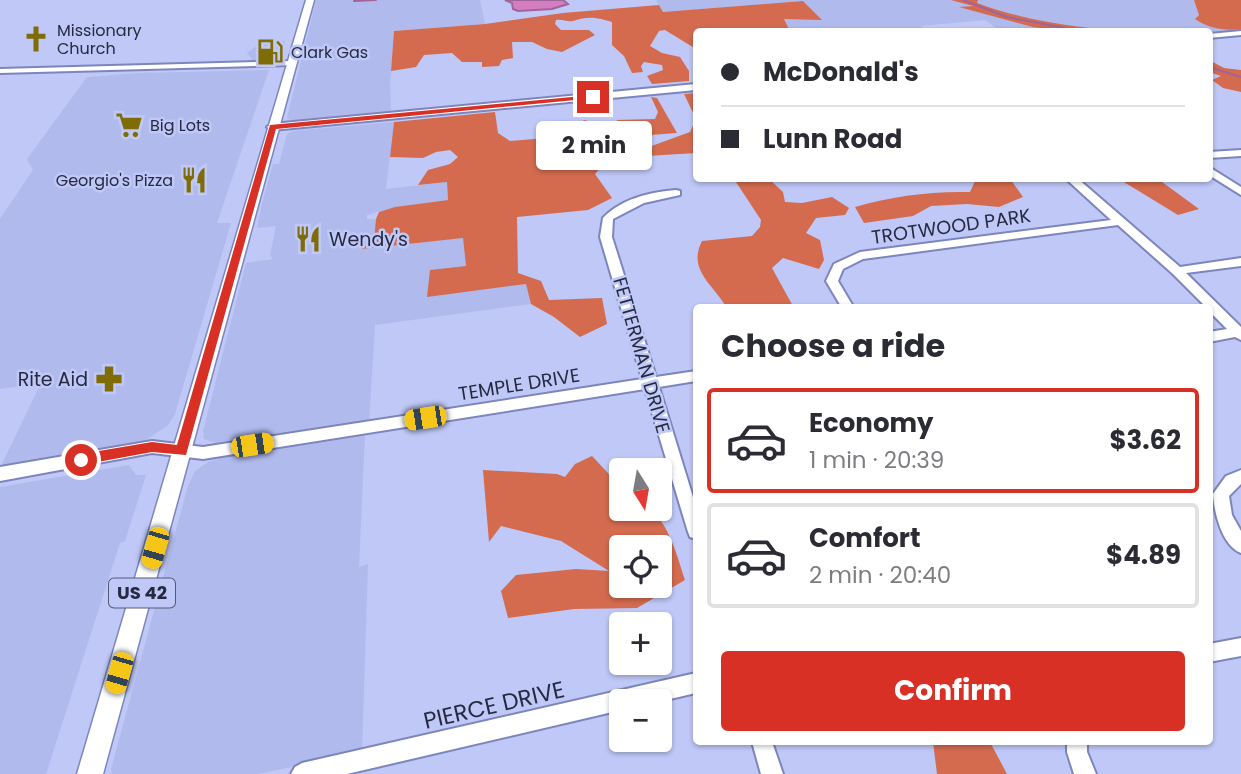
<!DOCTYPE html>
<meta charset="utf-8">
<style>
body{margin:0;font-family:Poppins,sans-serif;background:#f7f7f7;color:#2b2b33;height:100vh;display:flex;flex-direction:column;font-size:26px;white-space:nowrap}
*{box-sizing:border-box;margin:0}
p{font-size:23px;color:#7c7c81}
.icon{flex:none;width:38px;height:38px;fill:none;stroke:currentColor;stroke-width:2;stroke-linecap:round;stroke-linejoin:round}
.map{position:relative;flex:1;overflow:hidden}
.side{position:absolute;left:693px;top:304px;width:520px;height:441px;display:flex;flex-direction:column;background:#fff;border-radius:7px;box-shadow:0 2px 5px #0004}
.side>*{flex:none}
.banner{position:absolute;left:693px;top:28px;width:520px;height:154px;border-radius:7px;box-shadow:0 2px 5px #0004;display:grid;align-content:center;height:154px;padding:0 28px;background:#fff}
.needle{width:46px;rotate:169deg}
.controls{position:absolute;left:609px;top:458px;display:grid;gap:14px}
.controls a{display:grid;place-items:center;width:63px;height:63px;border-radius:7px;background:#fff;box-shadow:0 2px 5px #0004;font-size:35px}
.end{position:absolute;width:32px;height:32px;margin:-16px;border:9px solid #d93025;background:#fff;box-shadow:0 0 0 4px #fff}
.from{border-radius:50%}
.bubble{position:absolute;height:49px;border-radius:7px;background:#fff;box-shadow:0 2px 5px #0004;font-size:23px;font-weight:700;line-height:49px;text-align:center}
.car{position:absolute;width:21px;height:42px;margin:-21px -10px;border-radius:9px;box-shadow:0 0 5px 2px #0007;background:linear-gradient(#f5c518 24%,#345 0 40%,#f5c518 0 76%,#345 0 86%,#f5c518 0)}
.banner b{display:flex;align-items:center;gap:24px;height:66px;font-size:26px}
.banner b+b{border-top:2px solid #e1e1e2}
.banner i{width:18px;height:18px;background:#2b2b33}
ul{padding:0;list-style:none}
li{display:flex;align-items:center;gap:21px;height:105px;margin:0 14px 10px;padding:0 14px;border:4px solid #e1e1e2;border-radius:7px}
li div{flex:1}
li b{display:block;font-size:26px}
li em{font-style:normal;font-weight:700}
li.on{border-color:#d93025}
li>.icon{width:63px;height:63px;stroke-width:1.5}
h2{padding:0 28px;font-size:32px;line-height:84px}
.cta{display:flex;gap:14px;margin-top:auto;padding:14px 28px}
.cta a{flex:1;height:80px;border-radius:7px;background:#d93025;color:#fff;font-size:28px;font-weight:700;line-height:80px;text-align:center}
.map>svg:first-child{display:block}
.built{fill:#b0baed}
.forest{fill:#d46b4f;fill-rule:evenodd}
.water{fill:#d57dc1;stroke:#a0649a;stroke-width:2}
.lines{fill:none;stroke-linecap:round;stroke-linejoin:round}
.stream{stroke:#a0649a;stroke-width:2}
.minor-casing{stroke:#7c86bc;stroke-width:4}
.major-casing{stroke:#7c86bc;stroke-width:3}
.minor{fill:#fff;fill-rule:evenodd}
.major{fill:#fff;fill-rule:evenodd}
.route{fill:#d93025}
.labels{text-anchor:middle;stroke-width:5;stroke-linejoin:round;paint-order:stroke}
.far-poi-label{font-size:16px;fill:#262a40;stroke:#bfc8f7;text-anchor:start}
.shield{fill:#bfc8f7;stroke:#545977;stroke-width:2}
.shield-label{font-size:18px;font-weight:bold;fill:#262a40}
.street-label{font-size:19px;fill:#262a40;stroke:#bfc8f7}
.poi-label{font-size:19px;fill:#262a40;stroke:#bfc8f7;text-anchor:start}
.near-street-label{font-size:23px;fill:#262a40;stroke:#bfc8f7}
</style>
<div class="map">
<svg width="1241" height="774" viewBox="0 0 1241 774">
<rect width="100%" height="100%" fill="#bfc8f7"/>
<path class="built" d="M316 0H480L485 24 394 31 390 84 391 114 296 123 287 118Z
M656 0H1220L1241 11V31L1209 34V32H1002L985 20 921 26 927 31H790L784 19H821L803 1 663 12Z
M285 41 281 56 272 59 253 60 247 53 262 42Z
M269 70 217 223H231L175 414 168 425 146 440 66 458 0 468 41 383 0 389V219L33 170 27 159 87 77 139 73Z
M394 122 386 189 447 182 448 200 396 207 367 215V219H376L374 240 363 247 463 238 466 266 527 284 531 304 375 325 369 422 240 443 219 444 204 439 203 431 246 263 273 259 270 255 276 226 257 228 262 203 273 164H279L287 134 293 131Z
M365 433 359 567 368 564 362 752 258 774H112L111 769 188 486 195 471 208 462 232 455Z
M129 465 136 475H146L125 541 120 543 46 774H0V487Z"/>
<path class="forest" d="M951 0H978L977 3C1023 20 1067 26 1115 31H1064L1033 27 959 7 973 6Z
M1194 0H1241V29C1224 31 1210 29 1195 19L1199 15Z
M803 1 822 20 784 19 790 31 696 32V49L665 30 659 31 650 46 662 53 680 57 689 71V81L652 84 647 76 663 70 662 65 644 62 641 66 643 72 632 73 624 56 612 45V22C596 17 588 16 573 21 567 22 563 19 556 20L555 24 561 30H589L595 35 562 52 547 49 532 42H512L513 58 502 60 499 66 482 67V62H462L452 53 424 55 416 67 391 71 394 31 485 24 563 13 659 5 663 12Z
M1209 60 1224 68 1241 70V92L1223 88 1212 80 1221 76 1209 72Z
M696 93V153L647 156 635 152 690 132 696 119 684 94Z
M651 97 657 98 677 133 598 139 603 165 595 174 612 198 588 210 517 217 518 273 541 281 549 300 602 298 607 324 580 337 554 317 531 304 526 284 427 297 430 270 466 266 463 238 361 249 374 240 376 219 379 212 395 207 448 200 447 182 418 185 428 170 450 164 458 157 450 150 436 152 423 158 390 157 394 122 495 112 498 133 510 141 546 138 569 133 584 120 607 126 618 120 655 119 658 112Z
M734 179H769L783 192 785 202 802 203 832 197 849 208 845 215 816 218 806 233 820 240 824 260 819 269 783 258 772 268 794 308H727C714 285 687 270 702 241L752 236 760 227 761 220Z
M976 179 1011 180 1023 197 999 207 967 204 931 206 913 216 864 223 855 207C892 196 931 191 970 192Z
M1119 179H1158L1199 209 1178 215Z
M592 456 621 487V509C629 509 642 507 649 510 668 519 679 562 685 580L637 608 574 609 508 618 501 591 516 575 576 569 609 571 561 541 501 526 489 542 483 470 557 474 565 477 575 464ZM621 548H660V586H621Z
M933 742H990L1007 774H937Z"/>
<path class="water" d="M505 0H563L568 4 552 9 518 11 513 9 512 3Z"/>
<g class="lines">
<path class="stream" d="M963 0 1007 17 1085 32
M354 1 376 0
M1209 67 1241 77"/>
<g class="minor-casing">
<path id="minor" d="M1241 31V35L1209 38V34Z
M294 61 295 63 291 65 0 73V69Z
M696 84V90L272 130 267 127 272 124Z
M1241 150V156L1209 158V152Z
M1209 167 1241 187V195L1209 175Z
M1065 178H1077L1180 267 1241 258V266L1186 273 1241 327V340L1235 337 1209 342V332L1227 329 1209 311V308H1207L1173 274 1118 225 863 259 843 269 838 281 854 308H842L826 281 834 264 860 252 1111 220Z
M676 190 680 191V195L644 203 613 219 612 237 656 377 696 371V381L659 387 696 507V539L690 537 688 532 645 389 203 459 152 453 0 481V467L152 441 203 447 642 379 600 237 603 218C621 199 650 192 676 190Z
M1241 470V484L1229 496 1232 515 1241 531V553C1222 546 1214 512 1213 494L1226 476Z
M1241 638V656L1209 662V644Z
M696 673V693L657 702H621V710L347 774H291L295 767 302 763Z
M752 742H772L783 774H761Z
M1067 742H1087V752L1096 774H1074L1067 752Z"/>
</g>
<g class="major-casing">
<path id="major" d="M306 0H314L103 774H77Z"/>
</g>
<use href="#minor" class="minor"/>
<use href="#major" class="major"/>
</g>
<path class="route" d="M593 95 596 98 276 129 186 455 152 452 81 465 76 463V456L81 454 152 442 177 445 270 125Z"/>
<defs>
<g id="church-bare" transform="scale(2.1)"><path d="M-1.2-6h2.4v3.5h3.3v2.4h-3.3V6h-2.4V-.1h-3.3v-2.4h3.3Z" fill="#806c07" stroke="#bfc8f7" stroke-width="2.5" paint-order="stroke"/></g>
<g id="fuel-bare" transform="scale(2.1)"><path d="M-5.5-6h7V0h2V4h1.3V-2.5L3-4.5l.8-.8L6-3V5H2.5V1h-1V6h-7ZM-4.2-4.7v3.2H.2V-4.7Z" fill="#806c07" stroke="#bfc8f7" stroke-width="2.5" paint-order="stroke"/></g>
<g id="supermarket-bare" transform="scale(2.1)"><path d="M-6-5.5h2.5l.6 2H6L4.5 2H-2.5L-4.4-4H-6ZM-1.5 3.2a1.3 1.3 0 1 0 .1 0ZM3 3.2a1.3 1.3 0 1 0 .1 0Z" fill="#806c07" stroke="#bfc8f7" stroke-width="2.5" paint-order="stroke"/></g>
<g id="restaurant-bare" transform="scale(2.1)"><path d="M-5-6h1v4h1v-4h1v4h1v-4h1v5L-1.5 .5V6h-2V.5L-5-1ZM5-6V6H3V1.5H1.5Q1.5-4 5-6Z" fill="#806c07" stroke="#bfc8f7" stroke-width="2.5" paint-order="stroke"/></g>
<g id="pharmacy-bare" transform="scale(2.1)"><path d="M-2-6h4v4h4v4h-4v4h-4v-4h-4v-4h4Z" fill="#806c07" stroke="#bfc8f7" stroke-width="2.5" paint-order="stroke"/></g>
</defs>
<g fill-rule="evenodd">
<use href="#church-bare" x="36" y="39"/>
<use href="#fuel-bare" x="270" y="52"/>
<use href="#supermarket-bare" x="129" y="125"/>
<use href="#restaurant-bare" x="194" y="180"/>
<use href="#restaurant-bare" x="308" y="239"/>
<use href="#pharmacy-bare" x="109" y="379"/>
</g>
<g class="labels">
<g class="far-poi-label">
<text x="57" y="36">Missionary<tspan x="57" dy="18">Church</tspan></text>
<text x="291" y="58">Clark Gas</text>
<text x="150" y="131">Big Lots</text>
<text x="173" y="186" text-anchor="end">Georgio's Pizza</text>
</g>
<rect class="shield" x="109" y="578.5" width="66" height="29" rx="5"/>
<g class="shield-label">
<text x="142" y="599">US 42</text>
</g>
<g class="street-label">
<text transform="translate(951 226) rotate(-8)" y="7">TROTWOOD PARK</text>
<text transform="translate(642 355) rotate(74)" y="7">FETTERMAN DRIVE</text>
<text transform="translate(519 384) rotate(-9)" y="7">TEMPLE DRIVE</text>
</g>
<g class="poi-label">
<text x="329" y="246">Wendy's</text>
<text x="88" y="386" text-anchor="end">Rite Aid</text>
</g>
<g class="near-street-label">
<text transform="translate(494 705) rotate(-13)" y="8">PIERCE DRIVE</text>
</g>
</g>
</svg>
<div class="controls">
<a><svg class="needle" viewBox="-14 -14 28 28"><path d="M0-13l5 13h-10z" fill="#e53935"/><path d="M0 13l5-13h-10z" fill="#7c7c81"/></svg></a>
<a><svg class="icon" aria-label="locate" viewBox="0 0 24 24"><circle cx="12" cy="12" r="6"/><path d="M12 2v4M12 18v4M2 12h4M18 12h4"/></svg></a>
<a>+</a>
<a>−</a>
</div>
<i class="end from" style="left:81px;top:460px"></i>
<i class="end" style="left:593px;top:97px"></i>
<div class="bubble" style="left:536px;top:121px;width:116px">2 min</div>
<i class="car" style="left:425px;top:418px;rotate:261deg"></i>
<i class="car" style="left:252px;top:445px;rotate:81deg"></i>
<i class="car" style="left:155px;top:548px;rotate:196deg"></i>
<i class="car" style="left:119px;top:673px;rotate:196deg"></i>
<div class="banner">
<b><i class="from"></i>McDonald's</b>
<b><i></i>Lunn Road</b>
</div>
<section class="side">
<h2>Choose a ride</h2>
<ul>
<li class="on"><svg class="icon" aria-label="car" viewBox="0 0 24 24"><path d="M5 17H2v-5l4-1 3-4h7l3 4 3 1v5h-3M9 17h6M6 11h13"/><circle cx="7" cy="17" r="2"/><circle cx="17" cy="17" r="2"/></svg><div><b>Economy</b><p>1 min · 20:39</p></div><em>$3.62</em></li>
<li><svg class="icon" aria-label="car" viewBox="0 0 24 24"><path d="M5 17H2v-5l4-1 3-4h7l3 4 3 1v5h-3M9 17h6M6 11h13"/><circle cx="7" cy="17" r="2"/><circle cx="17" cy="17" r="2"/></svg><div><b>Comfort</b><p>2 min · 20:40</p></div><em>$4.89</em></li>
</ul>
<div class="cta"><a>Confirm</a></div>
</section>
</div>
